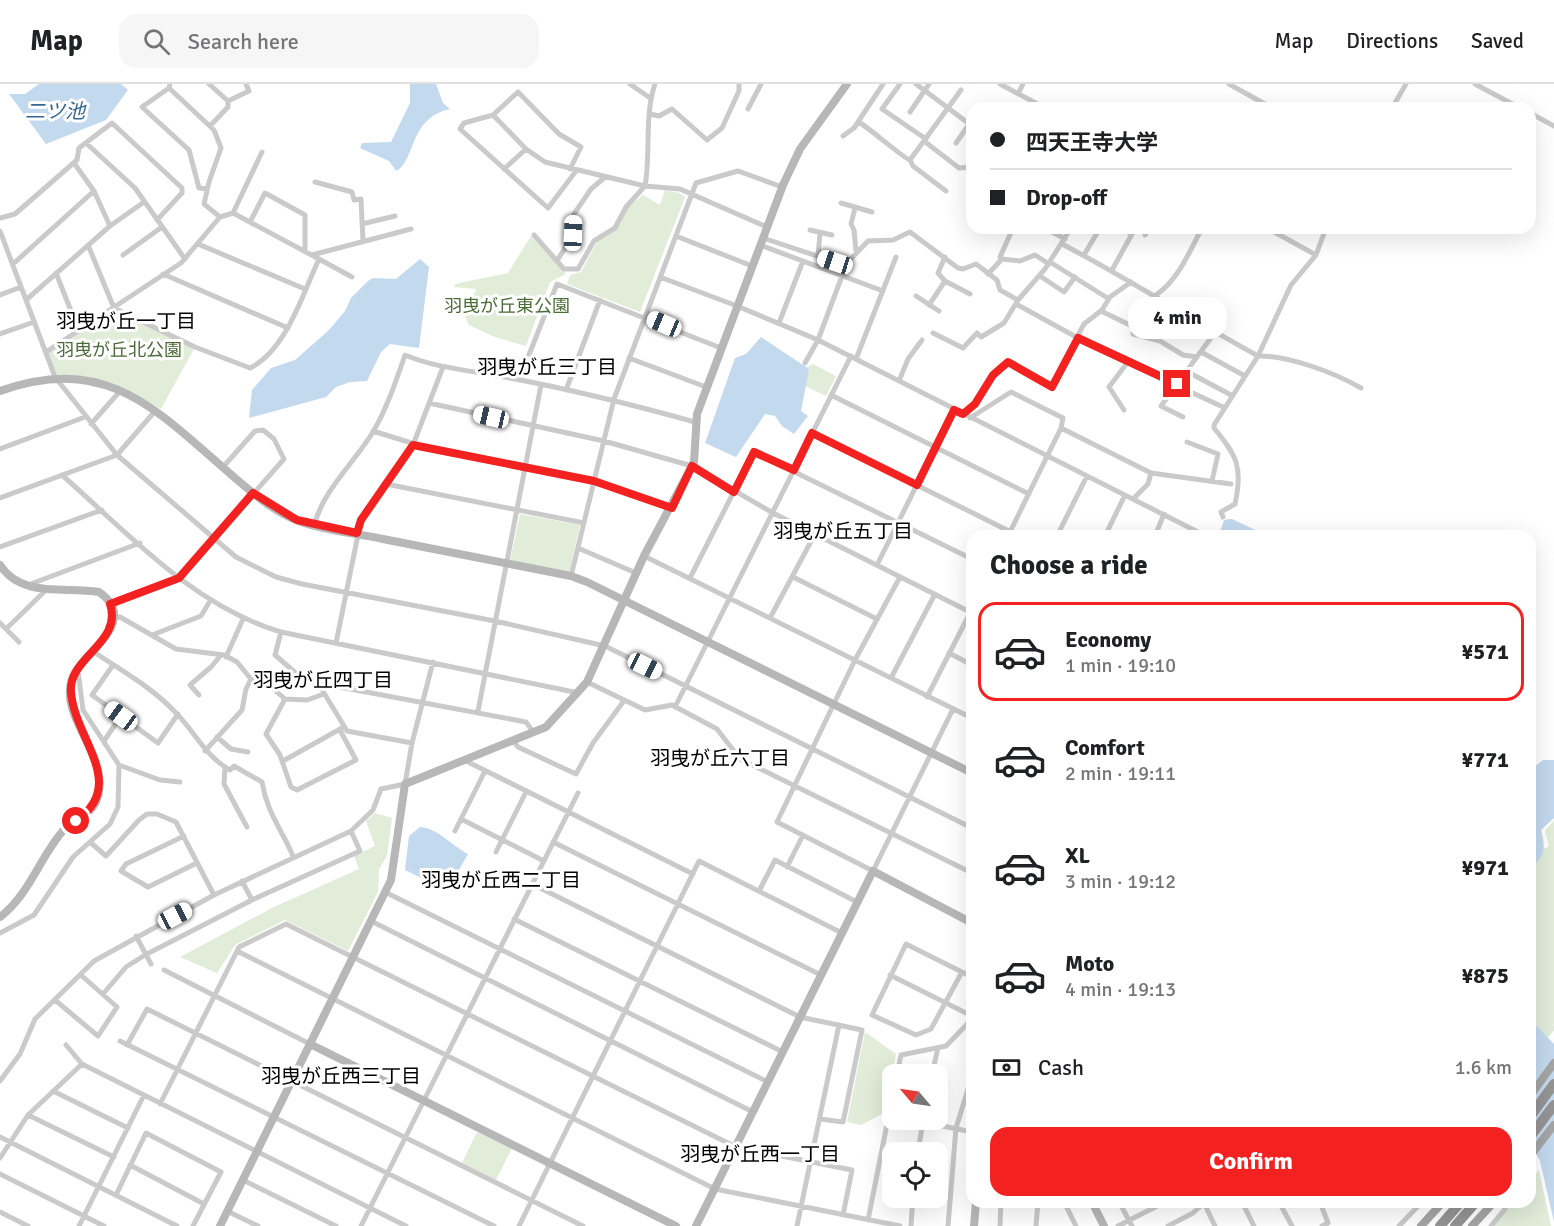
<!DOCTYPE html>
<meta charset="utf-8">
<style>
body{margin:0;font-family:Signika,"Noto Sans JP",sans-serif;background:#f6f6f6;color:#202124;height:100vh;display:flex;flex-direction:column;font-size:22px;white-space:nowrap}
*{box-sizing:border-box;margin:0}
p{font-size:20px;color:#757577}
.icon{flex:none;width:33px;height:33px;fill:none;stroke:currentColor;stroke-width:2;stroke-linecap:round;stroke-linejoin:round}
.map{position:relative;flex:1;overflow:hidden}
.panel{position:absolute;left:966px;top:446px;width:570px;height:678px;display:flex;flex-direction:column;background:#fff;border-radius:18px;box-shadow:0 6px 24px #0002}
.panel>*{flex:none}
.banner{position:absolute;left:966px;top:18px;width:570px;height:132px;border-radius:18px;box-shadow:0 6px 24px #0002;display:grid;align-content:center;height:132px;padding:0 24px;background:#fff}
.needle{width:39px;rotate:299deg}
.controls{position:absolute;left:882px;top:980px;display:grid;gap:12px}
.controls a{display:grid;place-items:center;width:66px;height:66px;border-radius:12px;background:#fff;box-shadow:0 6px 24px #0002;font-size:30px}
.end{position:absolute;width:27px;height:27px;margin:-14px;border:8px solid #f32120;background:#fff;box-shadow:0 0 0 3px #fff}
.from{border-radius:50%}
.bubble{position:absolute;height:42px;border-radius:18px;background:#fff;box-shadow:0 6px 24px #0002;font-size:20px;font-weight:800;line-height:42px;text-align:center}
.car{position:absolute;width:18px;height:36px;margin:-18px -9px;border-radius:8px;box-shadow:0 0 4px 2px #0007;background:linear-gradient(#fff 24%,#345 0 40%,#fff 0 76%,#345 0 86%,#fff 0)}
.banner b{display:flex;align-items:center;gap:21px;height:57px;font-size:22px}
.banner b+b{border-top:2px solid #e0e0e0}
.banner i{width:15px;height:15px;background:#202124}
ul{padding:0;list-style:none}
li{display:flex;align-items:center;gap:18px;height:99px;margin:0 12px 9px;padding:0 12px;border:3px solid transparent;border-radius:18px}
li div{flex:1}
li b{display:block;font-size:22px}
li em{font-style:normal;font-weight:800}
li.on{border-color:#f32120}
li>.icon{width:54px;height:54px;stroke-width:1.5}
h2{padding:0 24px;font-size:27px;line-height:72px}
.pay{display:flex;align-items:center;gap:15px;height:66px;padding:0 24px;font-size:22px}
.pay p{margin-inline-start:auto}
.action{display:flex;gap:12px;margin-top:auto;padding:12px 24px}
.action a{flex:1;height:69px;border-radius:18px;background:#f32120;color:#fff;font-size:24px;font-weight:800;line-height:69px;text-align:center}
header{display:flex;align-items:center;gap:36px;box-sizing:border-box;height:84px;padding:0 30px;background:#fff;border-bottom:2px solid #e0e0e0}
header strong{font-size:28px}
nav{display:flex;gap:33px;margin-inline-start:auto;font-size:21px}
.search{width:420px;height:54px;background:#f6f6f6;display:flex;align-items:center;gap:15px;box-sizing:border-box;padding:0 21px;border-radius:18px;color:#757577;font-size:22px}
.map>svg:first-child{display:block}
.green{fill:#e1ecd9}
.water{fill:#c3d9ee}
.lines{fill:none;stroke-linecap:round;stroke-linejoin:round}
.street{stroke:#cacaca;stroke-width:5}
.secondary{stroke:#b7b7b7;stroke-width:8}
.primary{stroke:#a5a5a5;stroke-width:8}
.highway{stroke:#949494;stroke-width:10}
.route{stroke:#f32120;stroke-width:8}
.labels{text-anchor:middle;stroke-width:6;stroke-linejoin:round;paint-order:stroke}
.park-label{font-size:18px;fill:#4b6b37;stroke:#fff}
.water-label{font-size:20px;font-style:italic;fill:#356895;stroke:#fff}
.neighbourhood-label{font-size:20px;fill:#000;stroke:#fff}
</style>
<header>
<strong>Map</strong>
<div class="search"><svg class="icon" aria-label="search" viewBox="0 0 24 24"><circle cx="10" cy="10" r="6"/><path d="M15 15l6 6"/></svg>Search here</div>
<nav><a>Map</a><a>Directions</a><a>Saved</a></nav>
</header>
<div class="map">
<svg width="1554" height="1142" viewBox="0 0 1554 1142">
<rect width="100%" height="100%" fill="#fff"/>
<path class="green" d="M665 106 679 109 685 113 640 228 567 200 570 191 581 188 597 158 616 146 627 124 643 111 660 121Z
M531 152 566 190 550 198 526 262 495 253 469 241 465 233 476 205 454 203 455 200 508 189Z
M115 227 195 263 161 325C127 305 96 293 56 291L48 268Z
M813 280 836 292 826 312 805 302 807 283Z
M520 430 580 441 569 489 510 477Z
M375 729 392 734 387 772 379 785 378 808 348 867 285 836 235 861 217 889 180 873 274 823 359 785 354 772 375 762 366 737Z
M1554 736V946L1543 960 1530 949V773L1549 762 1545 747Z
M865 948 896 970 886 1028 861 1041 847 1038Z
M477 1048 512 1064 496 1096 462 1079Z
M1539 1086 1551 1142H1490L1511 1118H1530V1096Z"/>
<path class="water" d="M39 0H121L128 6 106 36 46 60 9 10H25Z
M410 0H436L443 19 450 25C408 34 416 78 396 87L389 77 360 64 362 59 391 58 410 19Z
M420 175 429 183 419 264 390 260 381 268 367 297 350 298 336 303 326 313 249 334 252 306 271 284 295 276 329 246 345 227 351 214 368 197 373 194 396 195Z
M761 253 809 285 801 327 808 332 794 350 782 342 775 332 765 330 736 373 705 359 735 274 746 270Z
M1229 435H1232L1266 451H1219L1224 436Z
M1543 676H1554V734L1541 746C1546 765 1545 771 1530 785V686Z
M420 743C438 744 452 762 468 770L447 807 405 786 409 752Z
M1530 935 1554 960V1138L1540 1077 1530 1059Z"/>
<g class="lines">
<path class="street" d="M170 0 169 4 214 46 221 64 209 98 204 120 220 133
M209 0 228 17V23L210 42
M630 0 650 14
M655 0C644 32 651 69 645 102L680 105 767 143
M900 0 882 25 926 55
M916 0 972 42
M1000 0 1045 24
M1229 0 1265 20 1263 24
M1475 0 1520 24
M169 4 142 23 189 66 199 104 207 105
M1018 10 1023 0
M228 17 249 7 246 0
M1265 20 1284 24
M980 24 982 22 986 24
M1392 24 1406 0
M748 25 761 0
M910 28 929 0
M1530 29 1554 42
M650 30 659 32 672 25 707 56 722 44 739 7V0
M493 31 526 65 545 78 645 102 626 123 615 144 594 157 578 185H564L534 151
M859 38C869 44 906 76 910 76
M843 52 854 44 883 0
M924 57 959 84 972 83
M86 59 135 104 185 175
M956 59 972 36
M504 85 526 65
M570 85 581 63 559 50 518 8 493 31 464 39 460 45 548 124 576 87
M315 98 352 108 354 116 361 115 363 158
M946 107 913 82 910 76 961 6
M841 119 872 128
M855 124 851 140 854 146 856 167
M233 129 262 68
M0 134 15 130 77 76 79 64 112 39 182 104V109L157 136
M250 138 265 109 305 131V167
M362 140 395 132
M110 142 144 118
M1045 144 1065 155
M1267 144 1316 171
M810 146 832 151
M0 147 55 293 117 371 236 473 276 493 302 500 495 537 605 562 972 744
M1145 151 1149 144
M676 152 752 182
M763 154 835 178 847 179 868 157 893 156 910 148 958 184 963 185 976 180 997 196 1000 206 1018 216 1004 239 981 253 977 249 963 264 933 249
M198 160 305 205
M1062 160C1129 195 1192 236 1258 272 1288 271 1335 289 1361 304
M760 161 883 207
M123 171 162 143
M312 171 411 145
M1084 171 1100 144
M818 172 820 149
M945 173 938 189 945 197 970 210
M319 175 352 193
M1002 175 1020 177 1035 171 1049 180
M557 177 574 149V130L591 105 604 94
M1050 178 1109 215
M13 180 94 107
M1112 186 1132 150 1121 144
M56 189 79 247
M163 190 288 244
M988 190 1002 175 1000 173 1013 144
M1040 192 1064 208 1075 193
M660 193 737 222 818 256 1196 447 1194 452
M0 211 21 203
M1156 211C1178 196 1190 167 1202 144
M916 212 939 227
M26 216 110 142 94 107 74 79
M1018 216 1045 185 1071 144
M1016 220 1098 265 1223 323
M929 221 945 197
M1101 227 1134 243 1133 250 1160 257 1183 271 1197 273
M779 239 803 177
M0 250 34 238
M1077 253 1084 240 1102 226 1110 213 1131 198
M46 268 181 179 220 133 233 129 319 175C303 209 286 267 250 284L195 263 114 224 88 161
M1201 268 1245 292
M629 274 706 303
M856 275 896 173
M805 279 818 256 842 192
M1186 287 1231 311
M519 296 557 200 721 264
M899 297 908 275 922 256
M566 306 600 216
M831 311 1029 410
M429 319 604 357 692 382 773 429 972 529
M1124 326 1109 303 1127 279
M963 330 975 320 993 291 1008 278 1051 303 1078 254
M1183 333 1161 322 1213 251 1218 250
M970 334 1011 308 1063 334 1061 344
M91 340 121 306
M373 347 431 365 594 397 672 424
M812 349 1019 452
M1187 358 1218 370 1212 397
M0 365 85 333
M62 391C129 450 193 522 281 548L579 609
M386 400 584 439
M0 414 117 371 156 326
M1133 415 1148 400 1151 389
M1223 433 1221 428 1235 420C1243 383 1237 372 1214 344V341L1258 272 1291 201 1316 171 1326 144
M314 442C323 406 354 379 373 348 387 324 396 297 405 271 436 284 467 286 499 292 565 304 630 320 695 338
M1008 452 1061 344 1151 389 1231 400
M1057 452 1087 392
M1105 452 1125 411
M1155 452 1164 430
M0 463 102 426
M578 464 636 489
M644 472 972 634
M877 481 954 326
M571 492 614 315 696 99 738 87 782 103
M793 493 877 535
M900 493 855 576 777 738 873 787 953 625
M690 494 754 368 972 475
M28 501 140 459
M110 520 179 494 284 375 274 355 263 346 255 347 223 383
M113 534 120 533 176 565 224 571 237 578 251 595 268 600 285 615 307 616 324 610
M770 534 815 450
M0 539 19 558
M6 545 46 506
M281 548 275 571 298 591 318 599 526 638 534 649
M152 551 201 532 210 517
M336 559 361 436 413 361 443 283
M94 568C122 587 153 604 176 629 195 648 206 673 230 686L234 682 262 698C267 729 281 744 293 772
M949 569 972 581
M226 573 243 535
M113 581 92 611 158 659 178 630
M891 594 935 510
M587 598 645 626 672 621 717 645 740 675 972 789
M318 599 347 647 412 659
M199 611 190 601 211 583 221 571
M927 613 971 527
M285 615 266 650 280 671 291 703 297 706 356 676 340 646
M675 623 851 272
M478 627 541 301
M217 653 231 665 248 668
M104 657 121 632
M514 658 518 663 576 690 593 659 623 618
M205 667 242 626 246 605 251 595
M283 677 342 644
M466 677 693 790
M119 681 160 696 180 698
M225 683 224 700 247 743
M461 735 544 777
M455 747 485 687
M184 752 126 780 121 787 148 803 197 779
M90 758 106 772 139 736 147 730H157L176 738 214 811
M553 758 821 891
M496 768 526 708
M787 783 803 751
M242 797 252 816
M532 800 800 933 862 946 843 1038 820 1035
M759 807 775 776 857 818
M385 808 768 998
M514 835 783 968
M967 836 972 826
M371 837 753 1028
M0 849 34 831 73 773 110 740 118 723 119 681 83 626 78 587
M136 852 151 880
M906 860 962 888 931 945 916 951 872 931Z
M237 867 715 1105 900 1142
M164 886 310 960
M962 888 972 893
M890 891 972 932
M103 910 126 883 145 871 252 816 360 767 351 747
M55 916 98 952 117 923 81 891
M120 957 494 1142
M66 961 82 980 406 1142
M127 961 147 925 583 1142
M897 990 901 971 946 962 972 935
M932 990 938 964
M0 997 20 970 35 935 94 877 214 811 351 747 373 726 381 705 405 700 412 659 433 578
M53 1007 128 1044
M160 1020 239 863 286 840 736 1063 852 1086 843 1131
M28 1031 114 1073
M908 1035 972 1048
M0 1053 177 1142
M918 1068 923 1037
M0 1074 28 1031 82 980
M130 1081 204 1120
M0 1090 104 1142
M243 1096 336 1142
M116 1111 146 1049 221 1088 193 1142
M1064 1118 1076 1142
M1119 1118 1132 1142
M1242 1118 1254 1142
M1279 1118 1292 1142
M1320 1118 1328 1139 1322 1142
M1204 1119 1215 1142
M227 1127 258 1142
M0 1128 28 1142
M868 1136 892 1015
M79 1142 144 1011
M361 1142 578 709
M519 1142 699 777 842 849
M797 1142 839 941
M911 1142 913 1113
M948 1142 956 1044 972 992
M1000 1142 1001 1118
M1036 1142 1038 1118
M1118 1142 1165 1118
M1168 1142 1193 1129 1205 1118
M1399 1142 1422 1118
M1491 1142 1505 1125 1502 1118"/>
<path class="secondary" d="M0 307C109 268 158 328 235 394 254 410 275 429 299 437 325 447 355 449 383 455 446 467 508 480 571 492L587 498 972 689
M0 481C22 515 66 502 99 508 142 538 81 569 72 595 58 636 114 673 96 718 89 733 71 736 62 748 39 775 29 811 0 833
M310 960 676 1142
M1092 1118 1104 1142
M220 1142 391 796 405 700 546 643 587 598 644 472 694 378 697 330 783 101 800 65 847 0
M696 1142 873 787 972 839
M974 1142 976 1118"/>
<path class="primary" d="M1530 1012 1554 979
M1530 1072 1554 1041
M1421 1142 1443 1118
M1472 1142 1494 1118"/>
<path class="highway" d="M1530 1033 1554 1000
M1530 1053 1554 1021
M1440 1142 1461 1118
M1455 1142 1476 1118"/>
</g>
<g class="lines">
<path class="route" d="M76 737C129 700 74 654 71 608 68 573 123 559 110 520L179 494 253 409 297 436 357 449 361 436 413 361 594 397 672 424 692 382 734 408 754 368 794 386 812 349 917 401 954 326 963 330 975 320 993 291 1008 278 1052 303 1078 254 1177 300"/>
</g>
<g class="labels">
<g class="park-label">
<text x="507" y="228">羽曳が丘東公園</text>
<text x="119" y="272">羽曳が丘北公園</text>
</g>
<g class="water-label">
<text x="55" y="34">二ツ池</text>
</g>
<g class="neighbourhood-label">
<text x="126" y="244">羽曳が丘一丁目</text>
<text x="547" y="290">羽曳が丘三丁目</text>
<text x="843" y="454">羽曳が丘五丁目</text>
<text x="323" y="603">羽曳が丘四丁目</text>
<text x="720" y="681">羽曳が丘六丁目</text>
<text x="501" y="803">羽曳が丘西二丁目</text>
<text x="341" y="999">羽曳が丘西三丁目</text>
<text x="760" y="1077">羽曳が丘西一丁目</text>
</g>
</g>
</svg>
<div class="controls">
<a><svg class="needle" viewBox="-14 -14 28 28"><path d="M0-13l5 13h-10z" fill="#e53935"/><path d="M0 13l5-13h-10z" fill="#757577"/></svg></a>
<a><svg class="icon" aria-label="locate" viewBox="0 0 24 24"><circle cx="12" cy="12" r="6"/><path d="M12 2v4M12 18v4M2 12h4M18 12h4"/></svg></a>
</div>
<i class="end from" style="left:76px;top:737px"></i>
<i class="end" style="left:1177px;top:300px"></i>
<div class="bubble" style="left:1128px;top:213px;width:99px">4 min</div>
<i class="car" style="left:573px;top:149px;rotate:2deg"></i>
<i class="car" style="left:835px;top:178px;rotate:288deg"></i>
<i class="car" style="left:664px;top:240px;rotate:293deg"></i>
<i class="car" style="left:491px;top:333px;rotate:283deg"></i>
<i class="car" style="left:645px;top:582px;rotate:116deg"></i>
<i class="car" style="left:121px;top:632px;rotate:306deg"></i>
<i class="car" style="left:175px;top:832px;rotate:62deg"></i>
<div class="banner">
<b><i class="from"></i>四天王寺大学</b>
<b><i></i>Drop-off</b>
</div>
<section class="panel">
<h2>Choose a ride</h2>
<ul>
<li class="on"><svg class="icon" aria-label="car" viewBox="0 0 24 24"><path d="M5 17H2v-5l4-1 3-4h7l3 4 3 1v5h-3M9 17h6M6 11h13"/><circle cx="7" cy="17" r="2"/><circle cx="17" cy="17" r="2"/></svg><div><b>Economy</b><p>1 min · 19:10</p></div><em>¥571</em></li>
<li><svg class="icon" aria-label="car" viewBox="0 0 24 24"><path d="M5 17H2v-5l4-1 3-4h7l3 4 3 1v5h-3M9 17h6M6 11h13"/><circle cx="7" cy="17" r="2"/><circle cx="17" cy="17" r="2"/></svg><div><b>Comfort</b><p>2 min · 19:11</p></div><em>¥771</em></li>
<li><svg class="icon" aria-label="car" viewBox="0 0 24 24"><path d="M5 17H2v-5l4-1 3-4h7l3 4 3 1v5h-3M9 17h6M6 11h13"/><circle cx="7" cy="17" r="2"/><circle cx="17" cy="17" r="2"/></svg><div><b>XL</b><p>3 min · 19:12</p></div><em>¥971</em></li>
<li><svg class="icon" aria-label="car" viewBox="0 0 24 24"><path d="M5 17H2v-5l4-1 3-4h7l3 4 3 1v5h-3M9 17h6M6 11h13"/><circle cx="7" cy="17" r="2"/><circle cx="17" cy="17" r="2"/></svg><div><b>Moto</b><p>4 min · 19:13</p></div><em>¥875</em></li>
</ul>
<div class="pay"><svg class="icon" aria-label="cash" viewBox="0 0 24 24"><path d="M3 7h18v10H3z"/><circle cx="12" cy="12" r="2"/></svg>Cash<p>1.6 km</p></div>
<div class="action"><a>Confirm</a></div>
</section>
</div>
